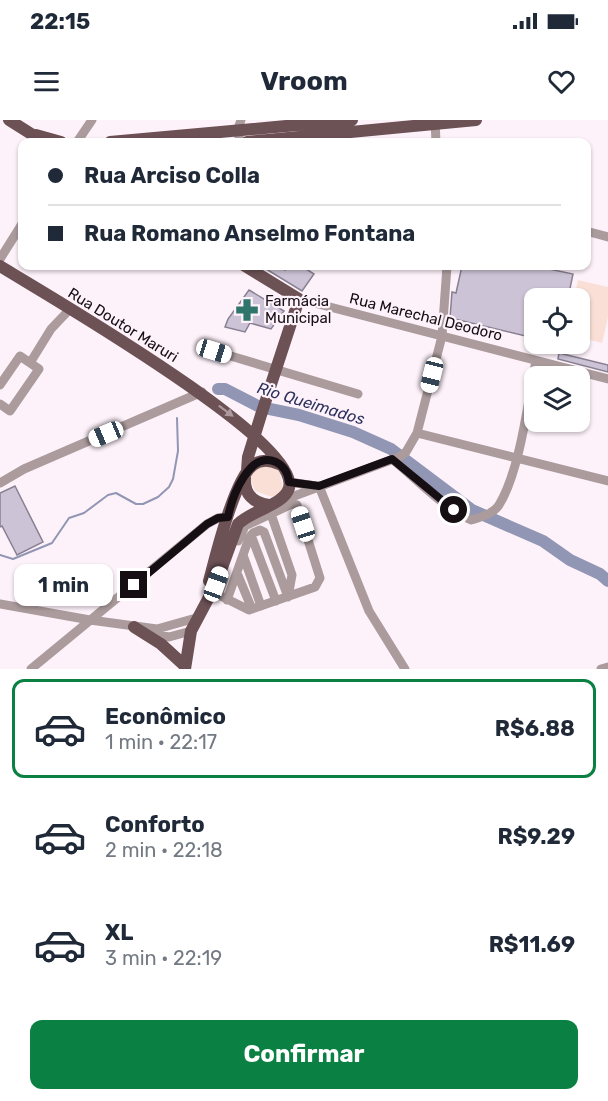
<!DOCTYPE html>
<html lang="pt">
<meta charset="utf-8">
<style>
body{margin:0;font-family:Rubik,sans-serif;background:#f2f2f3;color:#1f2937;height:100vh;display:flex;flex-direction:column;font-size:22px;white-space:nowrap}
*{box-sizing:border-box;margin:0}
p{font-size:20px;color:#747a83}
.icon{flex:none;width:33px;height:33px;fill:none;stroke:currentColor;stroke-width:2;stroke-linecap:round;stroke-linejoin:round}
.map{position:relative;height:549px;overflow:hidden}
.drawer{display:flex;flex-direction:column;background:#fff;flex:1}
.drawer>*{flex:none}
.hud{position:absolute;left:18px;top:18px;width:573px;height:132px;border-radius:12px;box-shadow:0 2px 4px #0004;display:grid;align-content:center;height:132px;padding:0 30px;background:#fff}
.tools{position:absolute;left:524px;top:168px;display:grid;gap:12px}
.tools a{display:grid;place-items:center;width:66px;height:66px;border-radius:12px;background:#fff;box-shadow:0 2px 4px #0004;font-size:30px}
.end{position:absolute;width:27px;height:27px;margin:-14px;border:8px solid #150e13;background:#fff;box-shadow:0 0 0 3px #fff}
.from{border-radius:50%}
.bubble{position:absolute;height:42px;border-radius:12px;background:#fff;box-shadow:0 2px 4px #0004;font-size:20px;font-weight:700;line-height:42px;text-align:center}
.car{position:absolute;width:18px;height:36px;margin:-18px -9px;border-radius:8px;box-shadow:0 0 4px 2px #0007;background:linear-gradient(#fff 24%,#345 0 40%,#fff 0 76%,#345 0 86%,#fff 0)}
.hud b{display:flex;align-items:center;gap:21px;height:57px;font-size:22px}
.hud b+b{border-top:2px solid #e0e1e3}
.hud i{width:15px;height:15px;background:#1f2937}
ul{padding:10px 0 0;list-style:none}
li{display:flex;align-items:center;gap:18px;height:99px;margin:0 12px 9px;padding:0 18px;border:3px solid transparent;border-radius:12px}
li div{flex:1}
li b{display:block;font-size:22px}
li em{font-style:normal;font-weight:700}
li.on{border-color:#0b8043}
li>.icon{width:54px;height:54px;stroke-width:1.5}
.cta{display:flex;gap:12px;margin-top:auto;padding:12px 30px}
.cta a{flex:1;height:69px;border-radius:12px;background:#0b8043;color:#fff;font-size:24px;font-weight:700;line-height:69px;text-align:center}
.status{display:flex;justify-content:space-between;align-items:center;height:42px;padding:0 30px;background:#fff;direction:ltr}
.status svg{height:16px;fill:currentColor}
header{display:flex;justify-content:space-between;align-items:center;height:78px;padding:0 30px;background:#fff;font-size:27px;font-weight:700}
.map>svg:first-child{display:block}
.green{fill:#fadfd6}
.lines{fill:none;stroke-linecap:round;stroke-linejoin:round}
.stream{stroke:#9096b3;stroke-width:2}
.river{stroke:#9096b3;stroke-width:12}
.building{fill:#ccc4d6;stroke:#888092;stroke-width:1.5}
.minor{stroke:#ab9b9d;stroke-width:9}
.major{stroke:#6c5155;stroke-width:12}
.oneway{fill:#ae999f}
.route{stroke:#150e13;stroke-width:8}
.labels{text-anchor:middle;stroke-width:4.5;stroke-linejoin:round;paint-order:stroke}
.poi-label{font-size:15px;fill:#150e13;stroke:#fef2fa;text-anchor:start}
.street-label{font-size:15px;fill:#150e13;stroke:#fef2fa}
.water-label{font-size:16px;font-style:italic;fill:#2c325c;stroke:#fef2fa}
</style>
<div class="status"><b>22:15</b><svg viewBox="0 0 49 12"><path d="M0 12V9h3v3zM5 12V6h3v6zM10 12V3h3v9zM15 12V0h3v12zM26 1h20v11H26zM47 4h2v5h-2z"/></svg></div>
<header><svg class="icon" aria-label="menu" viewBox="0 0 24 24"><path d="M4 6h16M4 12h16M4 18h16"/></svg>Vroom<svg class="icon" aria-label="heart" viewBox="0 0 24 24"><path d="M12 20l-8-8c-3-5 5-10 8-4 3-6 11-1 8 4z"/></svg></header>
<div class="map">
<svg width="608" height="549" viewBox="0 0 608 549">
<rect width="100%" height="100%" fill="#fef2fa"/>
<path class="green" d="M578 160 608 167V197L602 223 579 217V178H574Z
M267 344 279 350 284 372 272 377 255 371 250 357 255 347Z"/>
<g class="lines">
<path class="stream" d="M0 435 13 439 52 423 69 398 84 393 108 375 116 373 136 384H143L158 377 169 367 173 359 178 331 177 298"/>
<path class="river" d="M218 269H225L260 287 299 295 353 312 391 329 472 390 543 421 570 440 600 454 608 461"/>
</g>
<path class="building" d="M268 146H277L285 150 288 146H304L303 147 314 154 302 171 266 149Z
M462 146H535L573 154 568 178H534V218L450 198 452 172 456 173Z
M249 170 284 191 271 209 250 203 245 212 225 207 228 199Z
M559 233 608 245V252L558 239Z
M15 366 43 422 17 435 2 406 0 407V373Z"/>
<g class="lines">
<path class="minor" d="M241 0 237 11 241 22
M435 0 436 22
M77 22 92 0
M586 111 608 117
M0 139 22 104
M299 179 608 259
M214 231 358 274
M30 243 51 209 70 189
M0 265 20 236 39 249 10 291 0 284
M417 313 608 361
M392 339C417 359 442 387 471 400 481 397 493 394 499 385 520 351 528 281 536 241
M289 362 316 366
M0 363 24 349 202 272
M319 366 369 491 405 549
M281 381 399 337 406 332 417 313 442 216 447 146
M251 415 276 481
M243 435 261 486
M237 453 252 489
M211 471 249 490 315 467 320 458 297 385 292 384 245 406 238 421
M218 475 224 459
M227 480 249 418 253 413 260 410 264 412 288 477 292 455 271 394
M0 484 90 500 157 509 196 498
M148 513 169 517 191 511
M31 549 207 404 218 398 228 397
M601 549 608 547"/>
<path class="major" d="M9 0 44 22
M36 15 61 22
M110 22 352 0
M247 22 476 0
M0 146C43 173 301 320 289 368 284 385 252 390 238 404L216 464 191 511 185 549
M245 146 299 179 261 295 248 337 247 351
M245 358C244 374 253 383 269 385
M209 461C216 435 234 360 253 345 261 339 270 340 279 344
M134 507 161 524 185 546"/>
</g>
<defs><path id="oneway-solid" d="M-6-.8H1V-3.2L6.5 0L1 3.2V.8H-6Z" transform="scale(1.5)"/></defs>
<use class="oneway" href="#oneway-solid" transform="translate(226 291) rotate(37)"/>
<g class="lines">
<path class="route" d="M134 465 207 404 218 398 228 397C232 377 249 330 276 342 284 346 288 353 289 362L319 366 392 339 454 390"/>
</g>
<defs>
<g id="pharmacy-bare" transform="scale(1.8)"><path d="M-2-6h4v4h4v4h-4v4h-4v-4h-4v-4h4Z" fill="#2f756b" stroke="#fef2fa" stroke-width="2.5" paint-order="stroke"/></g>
</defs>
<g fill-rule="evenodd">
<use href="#pharmacy-bare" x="247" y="190"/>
</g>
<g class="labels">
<g class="poi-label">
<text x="265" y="186">Farmácia<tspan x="265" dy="17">Municipal</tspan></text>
</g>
<g class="street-label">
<text transform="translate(426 197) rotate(14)" y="5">Rua Marechal Deodoro</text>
<text transform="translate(123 205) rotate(32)" y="5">Rua Doutor Maruri</text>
</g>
<g class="water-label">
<text transform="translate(311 283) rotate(17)" y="6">Rio Queimados</text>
</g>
</g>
</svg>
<div class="tools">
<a><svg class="icon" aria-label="locate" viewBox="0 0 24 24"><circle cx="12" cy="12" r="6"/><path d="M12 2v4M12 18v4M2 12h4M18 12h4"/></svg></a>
<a><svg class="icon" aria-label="layers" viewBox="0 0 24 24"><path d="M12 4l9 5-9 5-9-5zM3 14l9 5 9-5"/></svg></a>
</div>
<i class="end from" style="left:454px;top:390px"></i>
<i class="end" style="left:134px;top:465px"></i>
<div class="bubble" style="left:14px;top:444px;width:99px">1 min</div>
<i class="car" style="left:214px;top:231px;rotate:107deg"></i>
<i class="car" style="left:432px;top:255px;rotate:194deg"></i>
<i class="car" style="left:106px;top:314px;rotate:247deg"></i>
<i class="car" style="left:303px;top:404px;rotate:342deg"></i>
<i class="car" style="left:216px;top:464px;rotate:20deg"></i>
<div class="hud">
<b><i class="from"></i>Rua Arciso Colla</b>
<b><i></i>Rua Romano Anselmo Fontana</b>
</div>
</div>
<section class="drawer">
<ul>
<li class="on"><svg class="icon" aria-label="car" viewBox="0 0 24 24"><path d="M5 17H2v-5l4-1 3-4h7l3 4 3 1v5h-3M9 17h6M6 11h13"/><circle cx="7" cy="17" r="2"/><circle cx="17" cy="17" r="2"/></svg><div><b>Econômico</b><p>1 min · 22:17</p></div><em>R$6.88</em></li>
<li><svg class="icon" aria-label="car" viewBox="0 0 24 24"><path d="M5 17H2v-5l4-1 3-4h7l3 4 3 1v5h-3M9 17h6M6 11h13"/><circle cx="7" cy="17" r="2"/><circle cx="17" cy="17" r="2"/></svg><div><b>Conforto</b><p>2 min · 22:18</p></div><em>R$9.29</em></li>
<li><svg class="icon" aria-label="car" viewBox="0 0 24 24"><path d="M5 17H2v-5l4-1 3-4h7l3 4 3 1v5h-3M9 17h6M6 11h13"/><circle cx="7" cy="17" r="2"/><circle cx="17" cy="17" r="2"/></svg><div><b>XL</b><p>3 min · 22:19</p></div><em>R$11.69</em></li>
</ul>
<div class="cta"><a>Confirmar</a></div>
</section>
